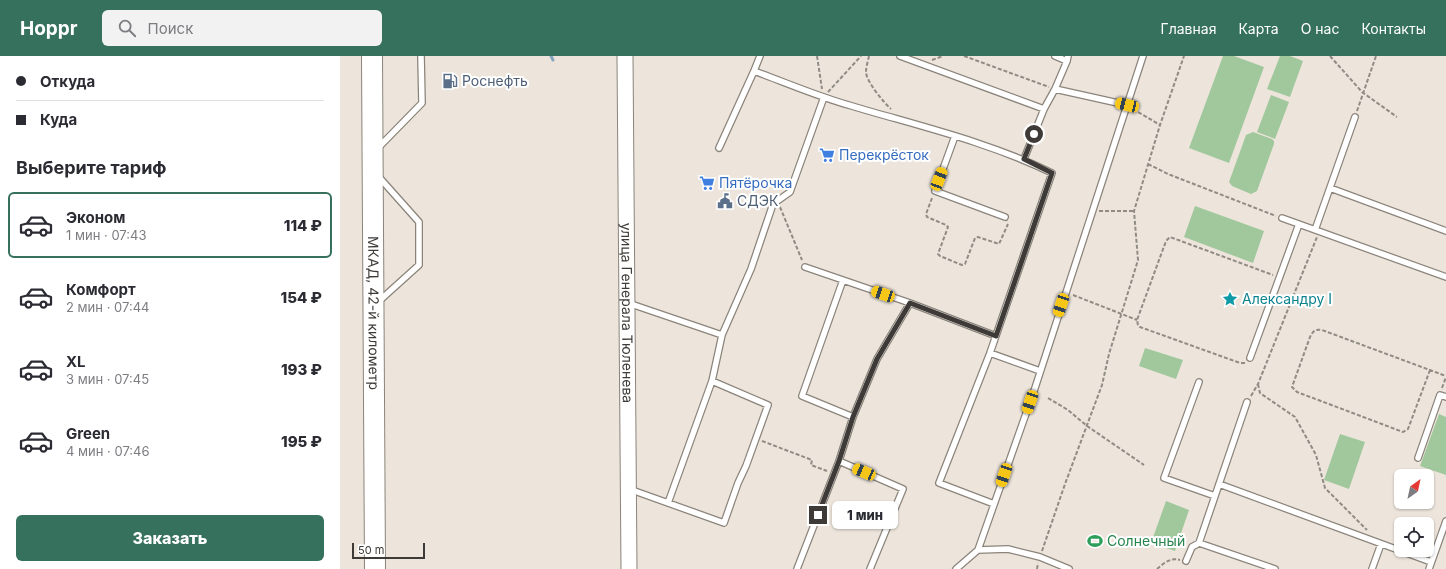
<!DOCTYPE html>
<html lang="ru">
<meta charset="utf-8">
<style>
body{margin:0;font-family:Inter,sans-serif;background:#f2f2f3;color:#2b2b33;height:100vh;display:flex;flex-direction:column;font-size:15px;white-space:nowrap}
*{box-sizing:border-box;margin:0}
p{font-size:13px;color:#7c7c81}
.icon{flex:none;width:22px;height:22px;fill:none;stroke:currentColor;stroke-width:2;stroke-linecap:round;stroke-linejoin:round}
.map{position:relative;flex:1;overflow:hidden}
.sheet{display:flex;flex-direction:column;background:#fff;width:340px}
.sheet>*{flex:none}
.guide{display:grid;align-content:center;height:88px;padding:0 16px;background:#fff}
.needle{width:26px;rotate:33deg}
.fabs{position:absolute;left:1054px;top:413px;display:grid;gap:8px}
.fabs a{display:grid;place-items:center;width:40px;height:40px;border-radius:6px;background:#fff;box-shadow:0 1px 3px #0004;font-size:20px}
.scale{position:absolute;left:12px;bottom:10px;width:73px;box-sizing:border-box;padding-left:4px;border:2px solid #3d3a37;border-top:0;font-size:11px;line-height:14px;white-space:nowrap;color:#3d3a37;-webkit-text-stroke:3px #fff;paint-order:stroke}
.end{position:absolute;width:18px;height:18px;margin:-9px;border:5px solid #3d3a37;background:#fff;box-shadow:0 0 0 2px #fff}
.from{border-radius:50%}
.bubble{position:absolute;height:28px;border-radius:6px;background:#fff;box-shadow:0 1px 3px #0004;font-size:13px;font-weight:800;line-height:28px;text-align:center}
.car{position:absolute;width:12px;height:24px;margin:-12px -6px;border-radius:5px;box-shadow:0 0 3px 1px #0007;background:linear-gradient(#f5c518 24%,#345 0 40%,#f5c518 0 76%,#345 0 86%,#f5c518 0)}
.guide b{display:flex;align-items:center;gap:14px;height:38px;font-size:15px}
.guide b+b{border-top:1px solid #e1e1e2}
.guide i{width:10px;height:10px;background:#2b2b33}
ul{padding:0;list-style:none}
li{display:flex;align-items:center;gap:12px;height:66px;margin:0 8px 6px;padding:0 8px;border:2px solid transparent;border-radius:6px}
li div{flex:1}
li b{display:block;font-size:15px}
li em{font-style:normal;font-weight:800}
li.selected{border-color:#35715c}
li>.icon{width:36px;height:36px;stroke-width:1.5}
h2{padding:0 16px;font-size:18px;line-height:48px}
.action{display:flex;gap:8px;margin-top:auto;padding:8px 16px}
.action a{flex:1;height:46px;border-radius:6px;background:#35715c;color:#fff;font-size:16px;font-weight:800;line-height:46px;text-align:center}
header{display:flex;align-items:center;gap:24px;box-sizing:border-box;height:56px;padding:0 20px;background:#35715c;color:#fff}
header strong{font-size:19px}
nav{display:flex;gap:22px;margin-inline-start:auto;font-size:14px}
.search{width:280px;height:36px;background:#f2f2f3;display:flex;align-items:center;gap:10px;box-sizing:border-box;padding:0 14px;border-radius:6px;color:#7c7c81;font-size:15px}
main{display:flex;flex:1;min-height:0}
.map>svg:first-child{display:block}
.green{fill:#a1c89c}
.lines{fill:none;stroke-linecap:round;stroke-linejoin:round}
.stream{stroke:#86a6c0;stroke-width:3}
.lane-casing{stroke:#8b847b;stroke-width:8}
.secondary-casing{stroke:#8b847b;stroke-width:17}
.highway-casing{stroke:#8b847b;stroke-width:22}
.path{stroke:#908b85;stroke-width:2;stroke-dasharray:4 2;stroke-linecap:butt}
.lane{stroke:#fff;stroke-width:5.5}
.secondary{stroke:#fff;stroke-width:15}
.highway{stroke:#fff;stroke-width:20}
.route{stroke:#3d3a37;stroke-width:5}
.labels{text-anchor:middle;stroke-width:4;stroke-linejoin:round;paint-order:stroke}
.service-label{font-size:14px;fill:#4e5e75;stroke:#fff;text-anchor:start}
.shop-label{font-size:14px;fill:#366cbe;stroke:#fff;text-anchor:start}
.culture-label{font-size:14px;fill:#0d838f;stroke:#fff;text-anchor:start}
.street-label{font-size:14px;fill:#3d3a37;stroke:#fff}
.leisure-label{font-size:14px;fill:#27864d;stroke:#fff;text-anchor:start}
</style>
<header>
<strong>Hoppr</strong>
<div class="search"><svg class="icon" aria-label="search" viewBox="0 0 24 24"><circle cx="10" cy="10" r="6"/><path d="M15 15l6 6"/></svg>Поиск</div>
<nav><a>Главная</a><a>Карта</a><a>О нас</a><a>Контакты</a></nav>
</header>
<main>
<section class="sheet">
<div class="guide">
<b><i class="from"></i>Откуда</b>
<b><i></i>Куда</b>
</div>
<h2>Выберите тариф</h2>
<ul>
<li class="selected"><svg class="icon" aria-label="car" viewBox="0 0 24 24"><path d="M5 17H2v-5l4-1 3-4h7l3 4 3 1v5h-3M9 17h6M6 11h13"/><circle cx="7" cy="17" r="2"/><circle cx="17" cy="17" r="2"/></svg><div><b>Эконом</b><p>1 мин · 07:43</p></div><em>114 ₽</em></li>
<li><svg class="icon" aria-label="car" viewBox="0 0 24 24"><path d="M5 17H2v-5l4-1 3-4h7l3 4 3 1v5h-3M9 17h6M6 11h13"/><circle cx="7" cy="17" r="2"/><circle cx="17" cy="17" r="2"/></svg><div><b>Комфорт</b><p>2 мин · 07:44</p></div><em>154 ₽</em></li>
<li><svg class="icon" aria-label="car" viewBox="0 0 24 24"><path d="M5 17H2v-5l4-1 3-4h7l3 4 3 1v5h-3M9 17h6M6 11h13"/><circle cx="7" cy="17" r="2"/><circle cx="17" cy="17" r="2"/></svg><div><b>XL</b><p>3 мин · 07:45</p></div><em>193 ₽</em></li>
<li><svg class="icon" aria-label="car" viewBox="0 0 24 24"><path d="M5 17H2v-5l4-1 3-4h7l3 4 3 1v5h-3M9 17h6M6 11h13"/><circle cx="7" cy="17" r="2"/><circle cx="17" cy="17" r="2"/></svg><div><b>Green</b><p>4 мин · 07:46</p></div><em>195 ₽</em></li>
</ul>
<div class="action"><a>Заказать</a></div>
</section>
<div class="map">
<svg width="1106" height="513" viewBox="0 0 1106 513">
<rect width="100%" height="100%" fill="#ede5dc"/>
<path class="green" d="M883 0H894L924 11 889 107 849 92Z
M940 0H950L963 5 950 41 927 33Z
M931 39 949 46 935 83 917 76Z
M913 76 932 83 934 85V88L917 135 911 138 892 130 889 126 906 79Z
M855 150 924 175 913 207 844 181Z
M805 292 843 304 836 323 799 310Z
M1099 358 1106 361V419L1080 410Z
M1000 378 1025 386 1009 433 984 424Z
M826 445 849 454 835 495 811 487Z"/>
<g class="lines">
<path class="stream" d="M211 0 213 4"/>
<g class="lane-casing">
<path id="lane" d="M560 0 704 53
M715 0 727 5 728 0
M414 15C447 27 479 41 512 50 579 70 649 86 712 117L650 297 599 427 654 448
M715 33 787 49
M615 80 595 135 665 161
M38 92 82 47 81 0
M379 92 414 15 420 0
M684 103 704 53 715 33 727 5
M38 120 79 166V209L38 246
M990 132 1106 175
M942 162 1106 221
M975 174 1015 61
M465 211 570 247 656 280
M503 224 462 340 513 361
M288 247 382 279 372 325 328 447
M382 279 411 213 433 148 450 136 484 41
M650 297 700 315
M910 302 959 168
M859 326 824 422 875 440
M907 346 859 487 935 513
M1078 402 1100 339 1106 341
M499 405 513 361 537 303 570 247
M879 428 1091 506
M289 433 384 467 398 427 406 410 428 349 372 325
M638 494 668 493 700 501 729 513
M846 505 852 491 859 487
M457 513 499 405 563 433 530 513
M616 513 638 494 695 332 803 0
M1032 513 1041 488
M1089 513 1106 465"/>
</g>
<g class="secondary-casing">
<g id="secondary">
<path id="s1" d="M285 0 289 513"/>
</g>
</g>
<g class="highway-casing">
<g id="highway">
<path id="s2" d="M32 0 35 513"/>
</g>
</g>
<path class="path" d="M477 0 482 33
M529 0C528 5 526 11 526 16 526 25 544 47 551 53
M624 0 709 31
M990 0 1022 36 1057 61
M592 4 603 0
M488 36 521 0
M793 53 820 69
M1017 55 1036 0
M808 108 828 118 936 160
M592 142 586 158 587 161 606 169 608 171 598 198 600 200 622 209 625 208 635 182 638 181 659 188 668 168
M440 151 462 204
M759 155H794
M733 239 797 264
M905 307H900L800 271 798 269 797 264 826 185 830 181 933 219
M1090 314 1068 373 1063 376 957 336 952 331 970 281C973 275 975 273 982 274L1106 320
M918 328 920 337 955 361 976 399 985 432 1027 474
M1102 332 1106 321
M911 340 918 328 977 181
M708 342 728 354 747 370 804 409
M422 385 472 404 471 409 487 415
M702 495 725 428 762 329 769 298 798 204 794 155 820 69 844 0
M697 513 698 507
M817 513C824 507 831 501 840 504"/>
<use href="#lane" class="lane"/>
<use href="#secondary" class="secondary"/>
<use href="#highway" class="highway"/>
</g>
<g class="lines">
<path class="route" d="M478 459 499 405 513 361 537 303 570 247 656 280 712 117 684 103 694 78"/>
</g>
<defs>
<g id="fuel-bare" transform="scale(1.2)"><path d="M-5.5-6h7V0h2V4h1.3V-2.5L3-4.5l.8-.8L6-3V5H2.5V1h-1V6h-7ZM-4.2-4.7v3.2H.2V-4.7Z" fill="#5c6f8a" stroke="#fff" stroke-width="2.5" paint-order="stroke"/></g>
<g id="supermarket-bare" transform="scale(1.2)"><path d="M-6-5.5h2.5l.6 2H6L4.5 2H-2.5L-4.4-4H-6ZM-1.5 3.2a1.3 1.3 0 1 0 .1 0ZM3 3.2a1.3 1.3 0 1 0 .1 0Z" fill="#3f7fe0" stroke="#fff" stroke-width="2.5" paint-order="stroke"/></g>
<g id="civic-bare" transform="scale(1.2)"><path d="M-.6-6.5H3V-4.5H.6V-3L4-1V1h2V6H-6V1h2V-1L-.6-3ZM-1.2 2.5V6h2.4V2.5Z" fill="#5c6f8a" stroke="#fff" stroke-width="2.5" paint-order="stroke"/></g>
<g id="sight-bare" transform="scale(1.2)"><path d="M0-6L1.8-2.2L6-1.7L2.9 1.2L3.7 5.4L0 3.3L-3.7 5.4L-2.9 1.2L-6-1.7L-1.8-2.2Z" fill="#0f9aa8" stroke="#fff" stroke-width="2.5" paint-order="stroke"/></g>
<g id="stadium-bare" transform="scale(1.2)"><path d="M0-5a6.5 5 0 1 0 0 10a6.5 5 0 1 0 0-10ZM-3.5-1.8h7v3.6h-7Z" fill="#2e9e5b" stroke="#fff" stroke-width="2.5" paint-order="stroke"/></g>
</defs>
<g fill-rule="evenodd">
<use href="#fuel-bare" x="110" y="25"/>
<use href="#supermarket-bare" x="487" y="99"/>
<use href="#supermarket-bare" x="367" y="127"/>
<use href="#civic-bare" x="385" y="145"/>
<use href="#sight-bare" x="890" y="243"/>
<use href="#stadium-bare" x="755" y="485"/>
</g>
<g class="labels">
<g class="service-label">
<text x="122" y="30">Роснефть</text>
<text x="397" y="150">СДЭК</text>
</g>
<g class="shop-label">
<text x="499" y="104">Перекрёсток</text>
<text x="379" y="132">Пятёрочка</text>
</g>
<g class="culture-label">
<text x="902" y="248">Александру I</text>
</g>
<g class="street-label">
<text dy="5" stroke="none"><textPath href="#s2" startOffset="257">МКАД, 42-й километр</textPath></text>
<text dy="5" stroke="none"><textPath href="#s1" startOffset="257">улица Генерала Тюленева</textPath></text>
</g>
<g class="leisure-label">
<text x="767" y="490">Солнечный</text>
</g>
</g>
</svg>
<div class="fabs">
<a><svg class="needle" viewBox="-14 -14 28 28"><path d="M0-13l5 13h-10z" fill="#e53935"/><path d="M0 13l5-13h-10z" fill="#7c7c81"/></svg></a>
<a><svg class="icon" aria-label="locate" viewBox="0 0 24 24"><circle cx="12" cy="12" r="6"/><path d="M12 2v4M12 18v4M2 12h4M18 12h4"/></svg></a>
</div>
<div class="scale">50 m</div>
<i class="end from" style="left:694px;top:78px"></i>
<i class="end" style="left:478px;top:459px"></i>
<div class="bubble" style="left:492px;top:445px;width:66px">1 мин</div>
<i class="car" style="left:787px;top:49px;rotate:283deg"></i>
<i class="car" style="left:599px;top:123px;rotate:21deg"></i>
<i class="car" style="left:543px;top:238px;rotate:289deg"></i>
<i class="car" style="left:721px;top:249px;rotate:198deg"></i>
<i class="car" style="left:690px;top:346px;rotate:199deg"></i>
<i class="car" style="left:524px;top:416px;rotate:293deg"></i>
<i class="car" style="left:664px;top:419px;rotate:199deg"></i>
</div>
</main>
